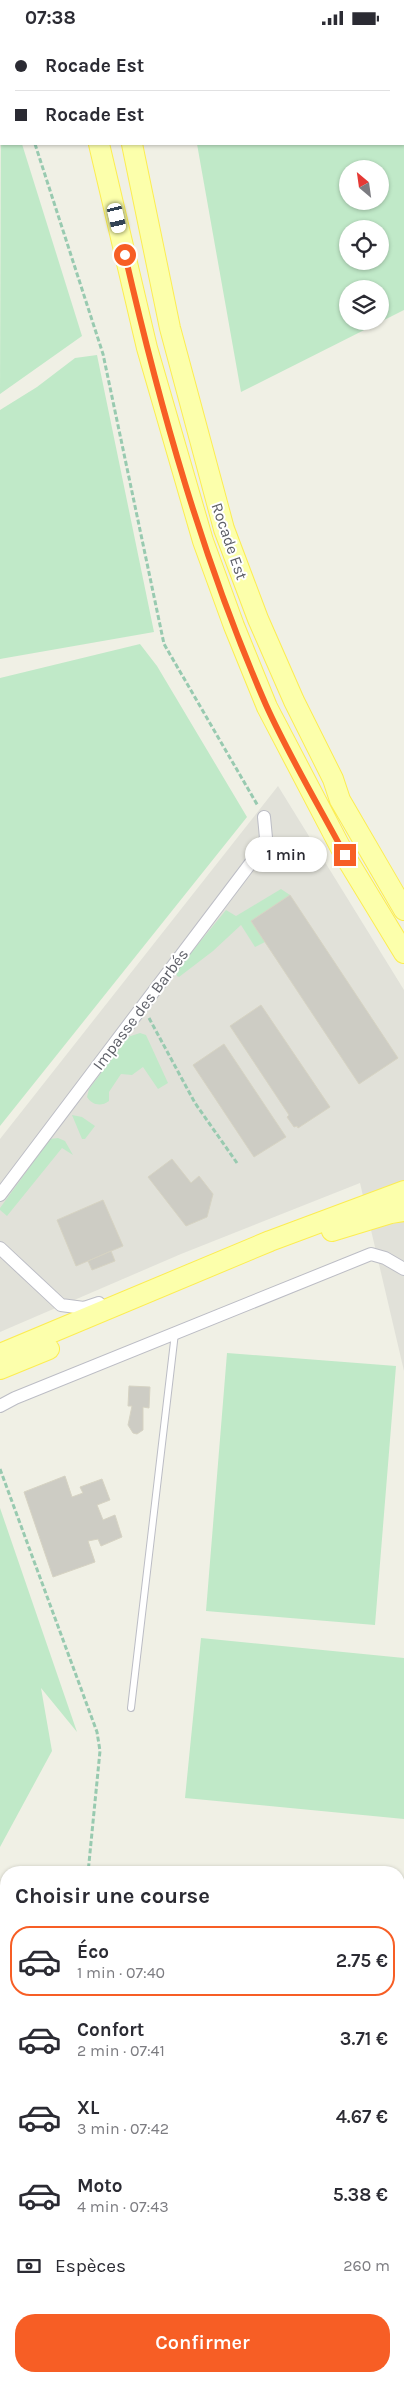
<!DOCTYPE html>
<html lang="fr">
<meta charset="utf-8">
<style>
body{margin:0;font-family:Karla,sans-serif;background:#f7f7f7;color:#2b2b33;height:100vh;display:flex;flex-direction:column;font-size:19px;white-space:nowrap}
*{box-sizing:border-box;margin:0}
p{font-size:16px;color:#7c7c81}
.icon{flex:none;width:28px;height:28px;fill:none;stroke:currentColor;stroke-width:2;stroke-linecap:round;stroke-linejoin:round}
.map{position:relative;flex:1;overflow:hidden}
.details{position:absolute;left:0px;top:1831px;width:405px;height:516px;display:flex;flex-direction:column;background:#fff;border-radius:20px 20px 0 0;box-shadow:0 1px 4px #0004}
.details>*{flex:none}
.banner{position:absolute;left:0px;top:0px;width:405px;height:110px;box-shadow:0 1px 4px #0004;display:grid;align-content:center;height:110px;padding:0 15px;background:#fff}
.needle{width:32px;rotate:331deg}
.controls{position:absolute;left:339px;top:125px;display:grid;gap:10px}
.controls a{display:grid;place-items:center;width:50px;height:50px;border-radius:50%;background:#fff;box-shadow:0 1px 4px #0004;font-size:25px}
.end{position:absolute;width:22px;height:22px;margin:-11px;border:6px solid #f75e25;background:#fff;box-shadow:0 0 0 2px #fff}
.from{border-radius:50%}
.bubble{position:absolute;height:35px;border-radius:18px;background:#fff;box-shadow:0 1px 4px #0004;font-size:16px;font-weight:600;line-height:35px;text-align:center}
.car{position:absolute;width:15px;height:30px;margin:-15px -8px;border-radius:6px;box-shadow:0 0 4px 1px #0007;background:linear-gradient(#fff 24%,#345 0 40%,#fff 0 76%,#345 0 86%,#fff 0)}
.banner b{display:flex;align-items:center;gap:18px;height:48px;font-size:19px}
.banner b+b{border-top:1px solid #e1e1e2}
.banner i{width:12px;height:12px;background:#2b2b33}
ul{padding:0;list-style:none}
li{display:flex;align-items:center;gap:15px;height:70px;margin:0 10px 8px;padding:0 5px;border:2px solid transparent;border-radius:20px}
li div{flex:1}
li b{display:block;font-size:19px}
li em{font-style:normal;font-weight:600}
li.selected{border-color:#f75e25}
li>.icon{width:45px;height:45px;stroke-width:1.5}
h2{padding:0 15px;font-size:22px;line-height:60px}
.pay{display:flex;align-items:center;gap:12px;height:55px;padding:0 15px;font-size:19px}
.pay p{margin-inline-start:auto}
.button{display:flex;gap:10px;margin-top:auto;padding:10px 15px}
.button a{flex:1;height:58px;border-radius:20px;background:#f75e25;color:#fff;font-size:20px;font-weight:600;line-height:58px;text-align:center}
.status{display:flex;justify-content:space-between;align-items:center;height:35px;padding:0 25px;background:#fff;direction:ltr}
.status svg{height:14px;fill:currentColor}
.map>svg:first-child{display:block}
.industrial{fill:#e1e1d9}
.green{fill:#c0e9c8;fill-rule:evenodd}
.building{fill:#cdccc4;stroke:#d6d3c3}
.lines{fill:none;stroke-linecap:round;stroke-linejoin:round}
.lane-casing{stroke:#bcbdc5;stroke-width:8}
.street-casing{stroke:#bcbdc5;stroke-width:14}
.primary-casing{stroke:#fced52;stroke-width:22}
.path{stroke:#98cab0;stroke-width:3;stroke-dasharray:5 2.5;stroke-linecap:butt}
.lane{stroke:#fff;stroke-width:6}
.street{stroke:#fff;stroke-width:12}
.primary{stroke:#fcffab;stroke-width:20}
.route{stroke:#f75e25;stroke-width:6}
.labels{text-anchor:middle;stroke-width:4;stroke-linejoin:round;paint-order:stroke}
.street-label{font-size:16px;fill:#5d5f67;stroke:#fff}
</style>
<div class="status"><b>07:38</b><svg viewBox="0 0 49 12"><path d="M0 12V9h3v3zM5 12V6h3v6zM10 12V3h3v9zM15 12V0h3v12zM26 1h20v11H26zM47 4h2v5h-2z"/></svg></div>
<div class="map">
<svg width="404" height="2347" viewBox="0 0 404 2347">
<rect width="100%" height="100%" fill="#f0f0e5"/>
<path class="industrial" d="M278 751 404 955V1336L360 1148 181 1219 0 1297V1104Z"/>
<path class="green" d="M291 0H404V275L241 357 197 109H404V1H284ZM348 134H380V166H348ZM348 194H380V226H348ZM348 254H380V286H348Z
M1 57V109H22L82 301 0 359Z
M97 320 154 597 0 624V375L37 352 75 323Z
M140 609 157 631 247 782 0 1091V643Z
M281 854 290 860 251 886 265 907 255 912 241 890 213 916 179 942 177 941 176 936 226 875 236 881Z
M140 998 146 1000 168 1048 158 1054 143 1032 132 1040 121 1039 109 1057V1066C101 1072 92 1070 87 1062L89 1054 128 1002Z
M72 1080 82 1082 95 1091 85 1104H82Z
M58 1103 65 1106 73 1120 62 1113 7 1181 0 1175V1173L50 1104Z
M227 1318 396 1331 375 1590 206 1576Z
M0 1473 77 1697 41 1653 52 1716 0 1812Z
M201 1603 404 1623V1784L185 1763Z
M6 1866V1946L0 1934V1869Z
M0 2131 6 2150V2341H86L82 2347H0Z
M404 2339V2347H329L399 2341Z"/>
<path class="building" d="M290 860 398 1023 359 1049 251 886Z
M261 970 330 1072 298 1093 297 1091 294 1092 287 1082 289 1080 230 991Z
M224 1009 286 1102 254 1122 193 1030Z
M172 1124 191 1148 199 1141 213 1159 207 1182 186 1191 148 1142Z
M103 1165 123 1211 76 1231 57 1185Z
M111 1216 115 1226 92 1235 88 1226Z
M129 1351 150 1352 149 1373 143 1372V1395L137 1399 133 1398 128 1390 132 1371H128Z
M65 1441 72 1462 83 1458 80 1452 102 1444 110 1465 97 1470 103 1485 115 1480 122 1502 101 1511 98 1504 88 1506 95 1527 53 1542 24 1457Z"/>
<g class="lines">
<g class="lane-casing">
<path id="lane" d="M131 1673 175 1298"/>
</g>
<g class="street-casing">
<path id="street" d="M0 1160 256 821 266 803 264 782
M0 1213 61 1270 84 1273 99 1268
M0 1371 15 1363 371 1219 385 1223 404 1234"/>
</g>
<g class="primary-casing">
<path id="primary" d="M75 0 76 1
M107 0 108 1
M99 109 147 313 203 506 234 591 267 672 345 821 404 918
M132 109 170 293 224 494 258 584 294 666 333 744 340 765 404 875
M332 1196 391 1178 404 1176
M0 1319 270 1206 404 1156
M0 1334 49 1314"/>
</g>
<path class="path" d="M3 0 4 1
M35 109 103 319 164 609 258 771
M149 983 195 1068 237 1128
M0 1434 97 1697 100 1716 88 1838"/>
<use href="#lane" class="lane"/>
<use href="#street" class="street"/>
<use href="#primary" class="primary"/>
</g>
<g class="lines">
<path class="route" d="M125 220C160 373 203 526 266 670 289 721 319 771 345 820"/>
</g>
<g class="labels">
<g class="street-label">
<text transform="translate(230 506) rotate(71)" y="6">Rocade Est</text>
<text transform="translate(140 974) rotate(-53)" y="6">Impasse des Barbés</text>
</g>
</g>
</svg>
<div class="controls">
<a><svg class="needle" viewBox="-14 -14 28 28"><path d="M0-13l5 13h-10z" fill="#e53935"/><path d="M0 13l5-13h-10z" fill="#7c7c81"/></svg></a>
<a><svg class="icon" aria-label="locate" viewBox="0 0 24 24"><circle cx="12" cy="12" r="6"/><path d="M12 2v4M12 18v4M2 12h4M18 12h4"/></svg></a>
<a><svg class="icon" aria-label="layers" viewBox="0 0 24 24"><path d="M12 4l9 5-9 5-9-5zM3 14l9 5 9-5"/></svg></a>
</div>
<i class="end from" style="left:125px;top:220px"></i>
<i class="end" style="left:345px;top:820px"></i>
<div class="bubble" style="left:245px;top:802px;width:82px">1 min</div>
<i class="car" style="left:117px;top:183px;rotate:167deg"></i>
<div class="banner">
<b><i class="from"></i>Rocade Est</b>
<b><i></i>Rocade Est</b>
</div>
<section class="details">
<h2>Choisir une course</h2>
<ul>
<li class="selected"><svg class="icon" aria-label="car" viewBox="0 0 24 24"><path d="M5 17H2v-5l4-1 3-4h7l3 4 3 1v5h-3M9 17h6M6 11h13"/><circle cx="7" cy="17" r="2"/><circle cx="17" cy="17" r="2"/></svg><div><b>Éco</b><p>1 min · 07:40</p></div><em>2.75 €</em></li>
<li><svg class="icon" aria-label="car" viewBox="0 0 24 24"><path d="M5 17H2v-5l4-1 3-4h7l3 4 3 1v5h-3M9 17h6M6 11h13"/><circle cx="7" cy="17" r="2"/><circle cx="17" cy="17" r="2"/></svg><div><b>Confort</b><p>2 min · 07:41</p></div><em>3.71 €</em></li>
<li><svg class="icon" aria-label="car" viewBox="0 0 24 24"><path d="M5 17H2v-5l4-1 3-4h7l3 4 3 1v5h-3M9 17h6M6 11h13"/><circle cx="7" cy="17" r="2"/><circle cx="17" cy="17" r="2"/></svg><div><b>XL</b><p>3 min · 07:42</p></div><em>4.67 €</em></li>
<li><svg class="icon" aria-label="car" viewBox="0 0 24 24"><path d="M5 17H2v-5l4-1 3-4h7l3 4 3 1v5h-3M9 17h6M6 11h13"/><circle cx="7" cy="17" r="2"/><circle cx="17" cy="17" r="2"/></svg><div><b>Moto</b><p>4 min · 07:43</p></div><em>5.38 €</em></li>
</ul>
<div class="pay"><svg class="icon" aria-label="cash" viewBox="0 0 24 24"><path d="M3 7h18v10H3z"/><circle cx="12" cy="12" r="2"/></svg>Espèces<p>260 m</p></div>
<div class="button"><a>Confirmer</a></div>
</section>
</div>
